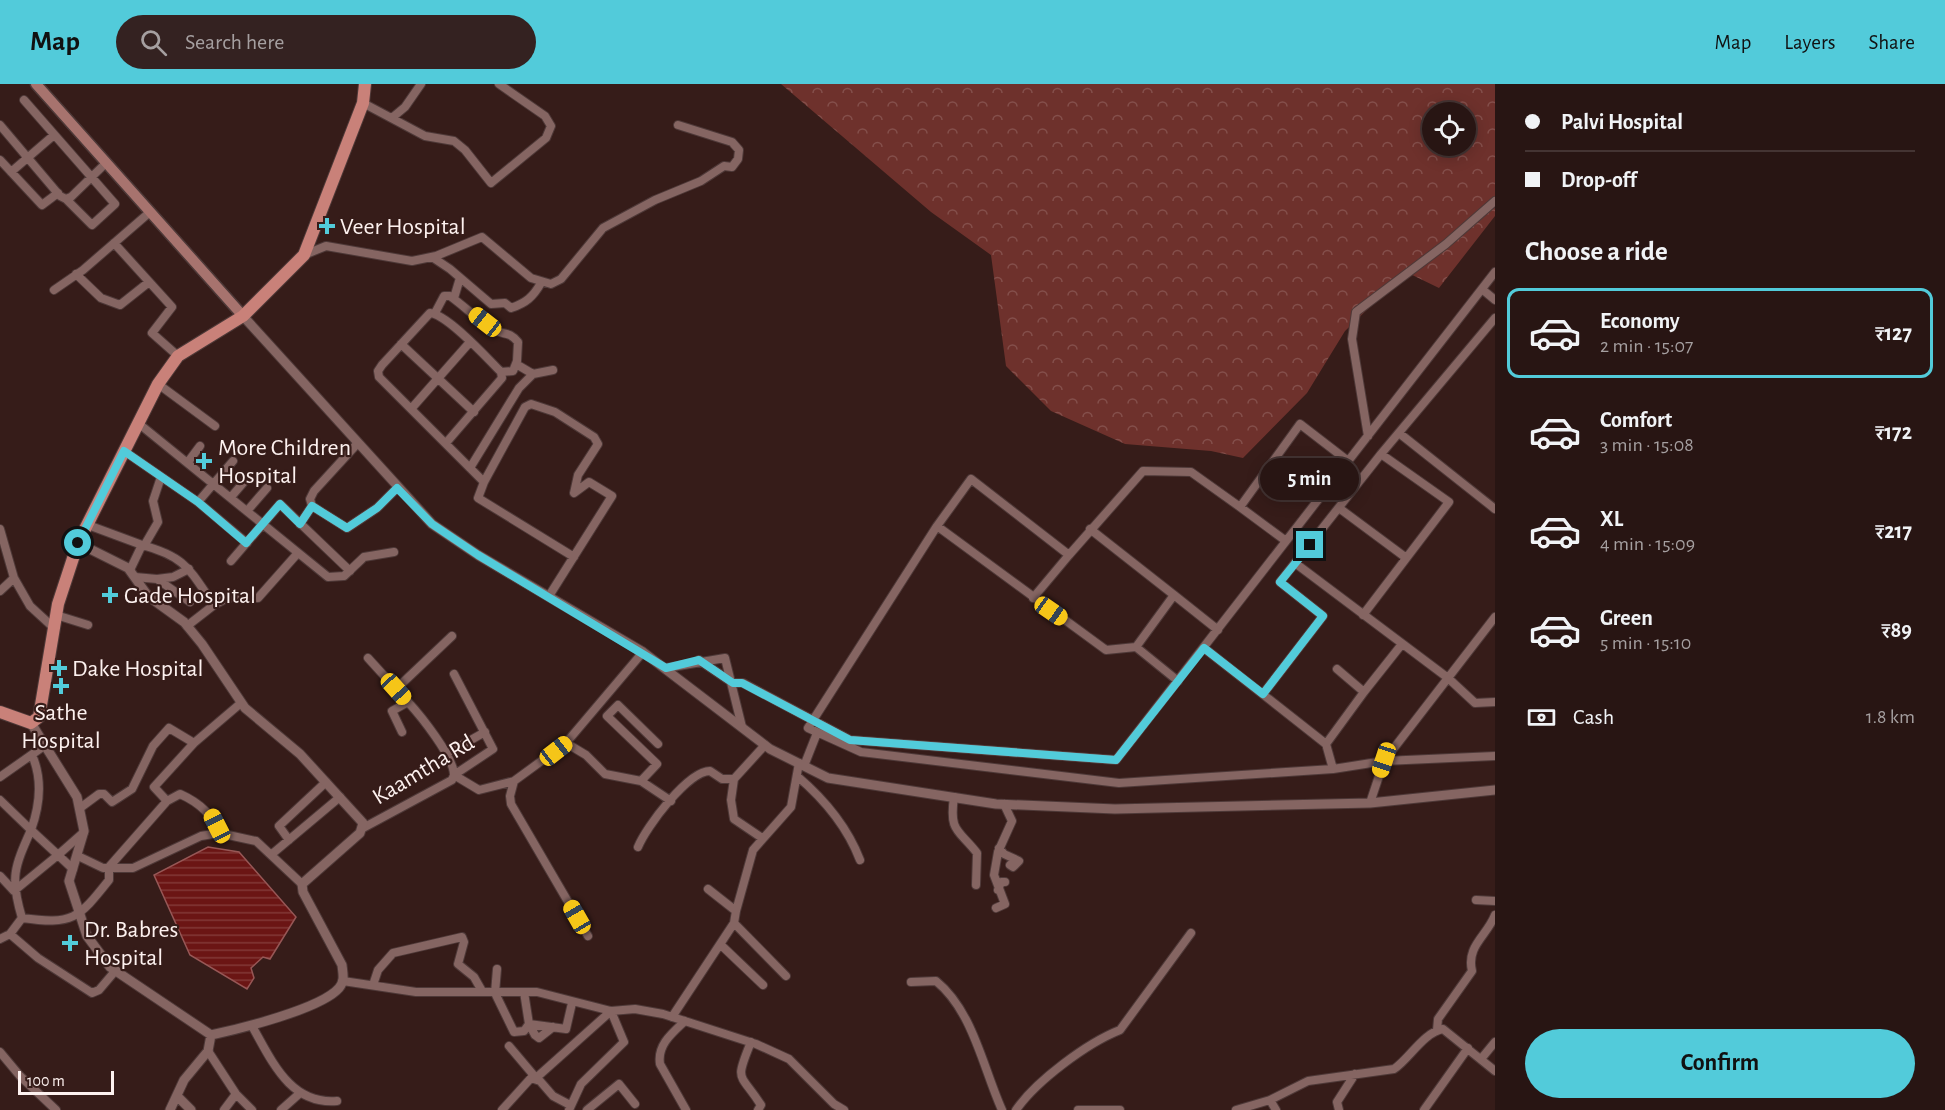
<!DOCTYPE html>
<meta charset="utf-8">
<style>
body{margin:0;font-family:"Alegreya Sans",sans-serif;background:#342221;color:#f1f3f6;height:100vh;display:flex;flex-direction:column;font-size:22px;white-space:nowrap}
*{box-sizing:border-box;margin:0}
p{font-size:20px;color:#a59fa0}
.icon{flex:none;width:33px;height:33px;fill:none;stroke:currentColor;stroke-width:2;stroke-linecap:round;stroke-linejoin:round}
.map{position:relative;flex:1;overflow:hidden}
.details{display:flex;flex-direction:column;background:#281513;width:450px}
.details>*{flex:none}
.hud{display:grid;align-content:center;height:132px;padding:0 30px;background:#281513}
.tools{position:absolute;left:1422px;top:18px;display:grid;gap:12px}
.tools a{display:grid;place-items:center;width:54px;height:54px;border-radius:50%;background:#281513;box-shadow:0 3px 15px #0003,0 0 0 2px #443433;font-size:30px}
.scale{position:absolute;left:18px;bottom:15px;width:96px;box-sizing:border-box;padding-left:6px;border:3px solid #fdf1ef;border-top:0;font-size:16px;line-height:21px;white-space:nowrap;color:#fdf1ef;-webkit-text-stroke:4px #361c19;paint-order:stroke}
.end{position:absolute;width:27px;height:27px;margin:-14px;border:8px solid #52cbda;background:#111;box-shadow:0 0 0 3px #111}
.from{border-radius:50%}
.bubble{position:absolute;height:42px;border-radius:21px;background:#281513;box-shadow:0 3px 15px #0003,0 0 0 2px #443433;font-size:20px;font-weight:700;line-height:42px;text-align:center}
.car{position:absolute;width:18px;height:36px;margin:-18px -9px;border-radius:8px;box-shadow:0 0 4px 2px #0007;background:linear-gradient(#f5c518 24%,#345 0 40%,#f5c518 0 76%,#345 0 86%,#f5c518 0)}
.hud b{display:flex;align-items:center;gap:21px;height:57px;font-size:22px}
.hud b+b{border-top:2px solid #443433}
.hud i{width:15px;height:15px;background:#f1f3f6}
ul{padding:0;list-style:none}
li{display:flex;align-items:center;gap:18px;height:90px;margin:0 12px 9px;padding:0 18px;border:3px solid transparent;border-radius:12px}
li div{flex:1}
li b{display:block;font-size:22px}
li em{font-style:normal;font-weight:700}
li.active{border-color:#52cbda}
li>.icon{width:54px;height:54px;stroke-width:1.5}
h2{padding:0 30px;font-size:27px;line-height:72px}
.pay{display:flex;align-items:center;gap:15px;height:66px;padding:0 30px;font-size:22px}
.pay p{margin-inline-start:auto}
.primary-button{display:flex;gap:12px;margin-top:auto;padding:12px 30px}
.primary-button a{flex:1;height:69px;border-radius:36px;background:#52cbda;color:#111;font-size:24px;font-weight:700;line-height:69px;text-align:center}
header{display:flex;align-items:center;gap:36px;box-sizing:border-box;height:84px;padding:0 30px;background:#52cbda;color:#111}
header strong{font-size:28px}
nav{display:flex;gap:33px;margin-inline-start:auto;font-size:21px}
.search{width:420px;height:54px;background:#342221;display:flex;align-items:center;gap:15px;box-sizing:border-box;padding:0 21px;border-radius:33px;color:#a59fa0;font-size:22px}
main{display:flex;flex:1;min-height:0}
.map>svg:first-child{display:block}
.forest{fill:url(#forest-crowns);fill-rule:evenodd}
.water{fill:url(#water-rules);stroke:#975756;stroke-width:1.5}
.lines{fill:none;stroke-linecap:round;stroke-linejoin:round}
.minor-casing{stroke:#4e3938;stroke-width:10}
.tertiary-casing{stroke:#4e3938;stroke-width:11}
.secondary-casing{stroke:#4e3938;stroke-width:13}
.primary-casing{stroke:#4e3938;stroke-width:14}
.minor{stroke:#856562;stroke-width:8}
.tertiary{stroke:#856562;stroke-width:9}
.secondary{stroke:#a7736e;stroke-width:10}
.primary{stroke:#c98179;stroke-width:12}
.route{stroke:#52cbda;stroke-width:8}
.poi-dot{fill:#52cbda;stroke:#361c19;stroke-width:2}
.labels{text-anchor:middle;stroke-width:4.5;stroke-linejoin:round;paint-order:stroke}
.poi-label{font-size:24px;fill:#fdf1ef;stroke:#361c19;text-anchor:start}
.street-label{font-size:24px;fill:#fdf1ef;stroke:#361c19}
</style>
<header>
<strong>Map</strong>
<div class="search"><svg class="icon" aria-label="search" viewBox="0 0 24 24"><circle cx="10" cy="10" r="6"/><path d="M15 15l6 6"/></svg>Search here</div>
<nav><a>Map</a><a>Layers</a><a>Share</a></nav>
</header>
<main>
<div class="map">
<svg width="1495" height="1026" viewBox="0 0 1495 1026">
<defs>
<pattern id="forest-crowns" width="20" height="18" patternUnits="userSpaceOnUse" patternTransform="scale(1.5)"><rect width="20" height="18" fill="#6e312c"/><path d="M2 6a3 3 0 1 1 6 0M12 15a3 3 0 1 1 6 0" fill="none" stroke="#844f4b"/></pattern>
<pattern id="water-rules" width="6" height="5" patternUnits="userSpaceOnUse" patternTransform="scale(1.5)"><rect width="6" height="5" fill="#6b1514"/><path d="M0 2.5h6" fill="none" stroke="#813836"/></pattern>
</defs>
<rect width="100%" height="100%" fill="#361c19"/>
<path class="forest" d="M781 0H1495V132L1439 204 1406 188 1345 247 1307 309 1243 374 1211 367 1125 360 1051 327 1006 282 991 171 931 128ZM1432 28H1466V62H1432Z"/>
<path class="water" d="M208 763 239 768 296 833 270 875 263 873 251 884 254 894 247 905 190 871 154 791Z"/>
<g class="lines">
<g class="minor-casing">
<path id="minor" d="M24 16 115 120 92 141 66 115
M363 19 425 52 454 57 465 66 491 99 546 54 551 42 545 32 499 0
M393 33 405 23 421 0
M0 41 60 112 66 115 71 113 106 79
M0 76 42 121 58 109
M11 88 54 51
M114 159 172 223 152 249 178 272
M304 171 326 162 412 177 436 172 482 153 531 194 551 200 561 195 603 144 655 116 701 97 724 82 732 83 738 75 739 66 732 58 678 41
M432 173 450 185 491 220 505 219 511 224C526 219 533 213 541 199
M76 190 101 214 120 221 149 198
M54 206 83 186 150 128
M1483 206 1495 216
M454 214 460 194
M435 229 444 212H450C464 222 478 236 493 245 503 252 508 246 518 258L517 277 513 287 501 288
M401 260 474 328
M516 280 533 290
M158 300 215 342
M411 325 470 258
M138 339 328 493 344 492 364 473 394 468
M1399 349 1495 425
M1368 352 1352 255 1356 228 1446 160 1495 117
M446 359 502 294 501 288C487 274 447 230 430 229L382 281 378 287 379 293 484 398
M124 367 198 418 233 377
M188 378 200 362
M470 384 519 304 533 290 553 286
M231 413 250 391
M198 418 247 459
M312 422 310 415 314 407 357 360
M1240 423 1286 457
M1339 424 1405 473
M247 427 267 404
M300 440 312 422 347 444 377 424 397 404
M88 441 142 461 130 486
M937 442 1106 566 1136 563 1178 597
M0 445 14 494 0 507
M1090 445 1174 511 1136 563
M142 461C186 473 189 485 214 521
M144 462 158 438 153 417 161 393
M1069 471 1143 387 1191 388 1240 423 1300 340 1348 377
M231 477 280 420 350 487
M1295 479 1448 594 1475 619 1495 618
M135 493 157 495 190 518
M14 494 30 522 54 544
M157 495 173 493 189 485
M1174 511 1218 546
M549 512 612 412 589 398 574 409 578 391 598 360 594 353 555 328 531 320 525 323 484 398 478 414 574 473
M1033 514 1069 471 971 395 937 442 808 644 861 668 1119 699 1333 685 1384 677 1495 672
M56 531 88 541
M1363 531 1449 418 1381 370
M187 542 214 521 227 514H258L297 470
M1204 564 1326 660 1333 685
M368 574 408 618
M699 576 733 599H743L850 656 1116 676 1495 188
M666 584 725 574 742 643
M396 605 452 552
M1364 608 1402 560
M1263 610 1323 532 1280 498 1381 370 1495 234
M402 648 392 627 408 618C420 631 454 673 454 691L479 706 514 697 566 659 586 671 605 690 641 697 671 717
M566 659 643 568
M1326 660 1364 608 1337 585
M446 670 485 648
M32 671C43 696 40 721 31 746L58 771 84 748
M804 682 817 649
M797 692C824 715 847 742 860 776
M0 693 44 662
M734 695 731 716 734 735 762 754
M514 697 510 712 511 720 588 852
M641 697 657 680 607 632 618 621 658 660
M954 713C949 748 958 745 977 769L976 801
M0 716 31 746C14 784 10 794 22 834L10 850
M167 717 180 710C198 718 213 731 219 749
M1370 719 1384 677 1495 533
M80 724 99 710H104L112 718 132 705 153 662 169 644 194 659
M363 744 452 696 454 691 493 665 454 590
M289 756 279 742 326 698
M638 763C646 743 688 687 710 687L722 695H734L765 661
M999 764 1004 770 1019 777 1013 783 1010 781
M272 770 340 713
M78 772 103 784H133L201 752 219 749 256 757 302 800
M0 792 14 807 58 771 73 785
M998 806 1001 798H1005
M1476 816 1495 817
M996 824 1005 820 994 791 998 768 1012 737 1004 720
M736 827 753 766 791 723 799 679
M22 834C73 841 78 835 109 796V783L167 717 154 703 194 659 241 619
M734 839 786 892
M0 855 10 850 38 874 92 909 99 906 116 886
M721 861 763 901
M497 885 495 909 514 948 524 947 529 940 535 951 539 954 553 943
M343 897 416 908H537L611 927 635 925 663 930 756 960 789 975 834 1020 844 1026
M911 898 936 897C973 927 983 984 1002 1026
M373 901 378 886 393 869 462 853 464 858 458 880 474 893 482 907
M524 908 529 940 566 945 572 919
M672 933 734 839 736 827 708 805
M685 937C672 949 657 961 660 980L686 1026
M252 942C272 977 290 1021 337 1017
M1437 946 1438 935 1472 887C1466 862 1487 852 1495 831
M751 958C734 999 740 988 761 1021L758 1026
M509 962 536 994 611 927 624 958 581 1000 569 1026
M208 967 236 1010 252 1026
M0 968 20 992 56 1026
M1481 975 1495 958
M1270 1016 1276 1026
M224 1026 236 1010
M281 1026 299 1010
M502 1026 531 994 540 997 553 1012 570 1021
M587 1026 619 1000 635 1020
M1016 1026C1036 997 1087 959 1120 946L1191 849
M1078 1026H1120
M1236 1026 1270 1016 1308 997 1394 985C1409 975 1424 948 1443 945L1495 987
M1339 1026 1337 1018 1355 990
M1424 1026 1468 964"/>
</g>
<g class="tertiary-casing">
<path id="tertiary" d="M243 232 432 440 478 471 643 568 770 665 828 694 996 720 1115 725 1370 719 1495 706
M31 639 77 713 84 747 69 797 87 852 110 883 211 951C239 945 321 925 339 904 345 897 343 890 342 881L303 808 302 800 360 749 363 739 300 670 245 624 202 560 184 538 148 512 128 484 78 459
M178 1013 191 1026
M170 1026 184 996 208 967 211 951"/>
</g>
<g class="secondary-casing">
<path id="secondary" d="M36 0 243 232"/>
</g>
<g class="primary-casing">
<path id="primary" d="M0 628 31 639 39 633 58 520 78 459 158 300 178 272 243 232 304 171 363 19 365 0"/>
</g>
<use href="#minor" class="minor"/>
<use href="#tertiary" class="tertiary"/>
<use href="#secondary" class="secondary"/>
<use href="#primary" class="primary"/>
</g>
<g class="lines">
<path class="route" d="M78 459 124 367 198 418 246 459 280 420 300 440 312 422 347 444 377 424 397 404 432 440 478 471 666 584 699 576 733 599H742L850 656 1116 676 1204 564 1263 610 1323 532 1280 498 1310 461"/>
</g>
<g class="poi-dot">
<path d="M324 133h6v6h6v6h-6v6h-6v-6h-6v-6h6z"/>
<path d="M201 368h6v6h6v6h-6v6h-6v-6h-6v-6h6z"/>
<path d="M107 502h6v6h6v6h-6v6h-6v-6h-6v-6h6z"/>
<path d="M56 575h6v6h6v6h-6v6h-6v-6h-6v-6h6z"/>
<path d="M58 593h6v6h6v6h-6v6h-6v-6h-6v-6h6z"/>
<path d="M67 850h6v6h6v6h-6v6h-6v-6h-6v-6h6z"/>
</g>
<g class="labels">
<g class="poi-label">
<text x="340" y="150">Veer Hospital</text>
<text x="218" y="371">More Children<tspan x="218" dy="28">Hospital</tspan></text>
<text x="124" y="519">Gade Hospital</text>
<text x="72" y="592">Dake Hospital</text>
<text x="61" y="636" text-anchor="middle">Sathe<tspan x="61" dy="28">Hospital</tspan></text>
<text x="84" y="853">Dr. Babres<tspan x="84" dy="28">Hospital</tspan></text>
</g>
<g class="street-label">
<text transform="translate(423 685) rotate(-31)" y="8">Kaamtha Rd</text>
</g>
</g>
</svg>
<div class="tools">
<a><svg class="icon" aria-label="locate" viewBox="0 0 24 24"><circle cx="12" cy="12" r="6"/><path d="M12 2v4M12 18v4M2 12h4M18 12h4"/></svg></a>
</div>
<div class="scale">100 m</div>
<i class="end from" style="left:78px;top:459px"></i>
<i class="end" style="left:1310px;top:461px"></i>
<div class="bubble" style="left:1260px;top:374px;width:99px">5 min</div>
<i class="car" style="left:485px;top:238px;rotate:308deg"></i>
<i class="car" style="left:1051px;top:527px;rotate:125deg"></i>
<i class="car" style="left:396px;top:605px;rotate:138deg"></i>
<i class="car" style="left:556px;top:667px;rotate:52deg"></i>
<i class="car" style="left:1384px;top:676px;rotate:198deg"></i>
<i class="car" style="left:217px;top:742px;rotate:333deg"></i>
<i class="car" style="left:577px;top:833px;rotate:330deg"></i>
</div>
<section class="details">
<div class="hud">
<b><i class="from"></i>Palvi Hospital</b>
<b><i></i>Drop-off</b>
</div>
<h2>Choose a ride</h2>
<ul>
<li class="active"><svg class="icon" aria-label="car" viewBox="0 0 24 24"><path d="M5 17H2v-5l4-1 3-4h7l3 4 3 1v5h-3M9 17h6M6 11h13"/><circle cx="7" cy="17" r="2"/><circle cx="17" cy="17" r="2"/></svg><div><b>Economy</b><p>2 min · 15:07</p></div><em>₹127</em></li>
<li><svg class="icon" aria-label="car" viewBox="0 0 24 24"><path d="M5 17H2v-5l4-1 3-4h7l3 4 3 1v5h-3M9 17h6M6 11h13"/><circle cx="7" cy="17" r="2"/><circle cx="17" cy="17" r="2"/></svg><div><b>Comfort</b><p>3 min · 15:08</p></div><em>₹172</em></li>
<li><svg class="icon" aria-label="car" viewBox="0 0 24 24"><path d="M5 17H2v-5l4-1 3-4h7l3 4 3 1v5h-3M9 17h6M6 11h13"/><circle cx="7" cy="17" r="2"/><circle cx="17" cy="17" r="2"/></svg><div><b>XL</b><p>4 min · 15:09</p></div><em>₹217</em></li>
<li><svg class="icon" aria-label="car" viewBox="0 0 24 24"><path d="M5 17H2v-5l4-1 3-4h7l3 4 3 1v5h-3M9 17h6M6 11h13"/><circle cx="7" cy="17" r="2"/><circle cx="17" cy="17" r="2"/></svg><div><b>Green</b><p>5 min · 15:10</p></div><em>₹89</em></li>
</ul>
<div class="pay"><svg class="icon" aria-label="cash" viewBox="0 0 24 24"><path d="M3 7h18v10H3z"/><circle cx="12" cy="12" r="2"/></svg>Cash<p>1.8 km</p></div>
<div class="primary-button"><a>Confirm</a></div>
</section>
</main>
